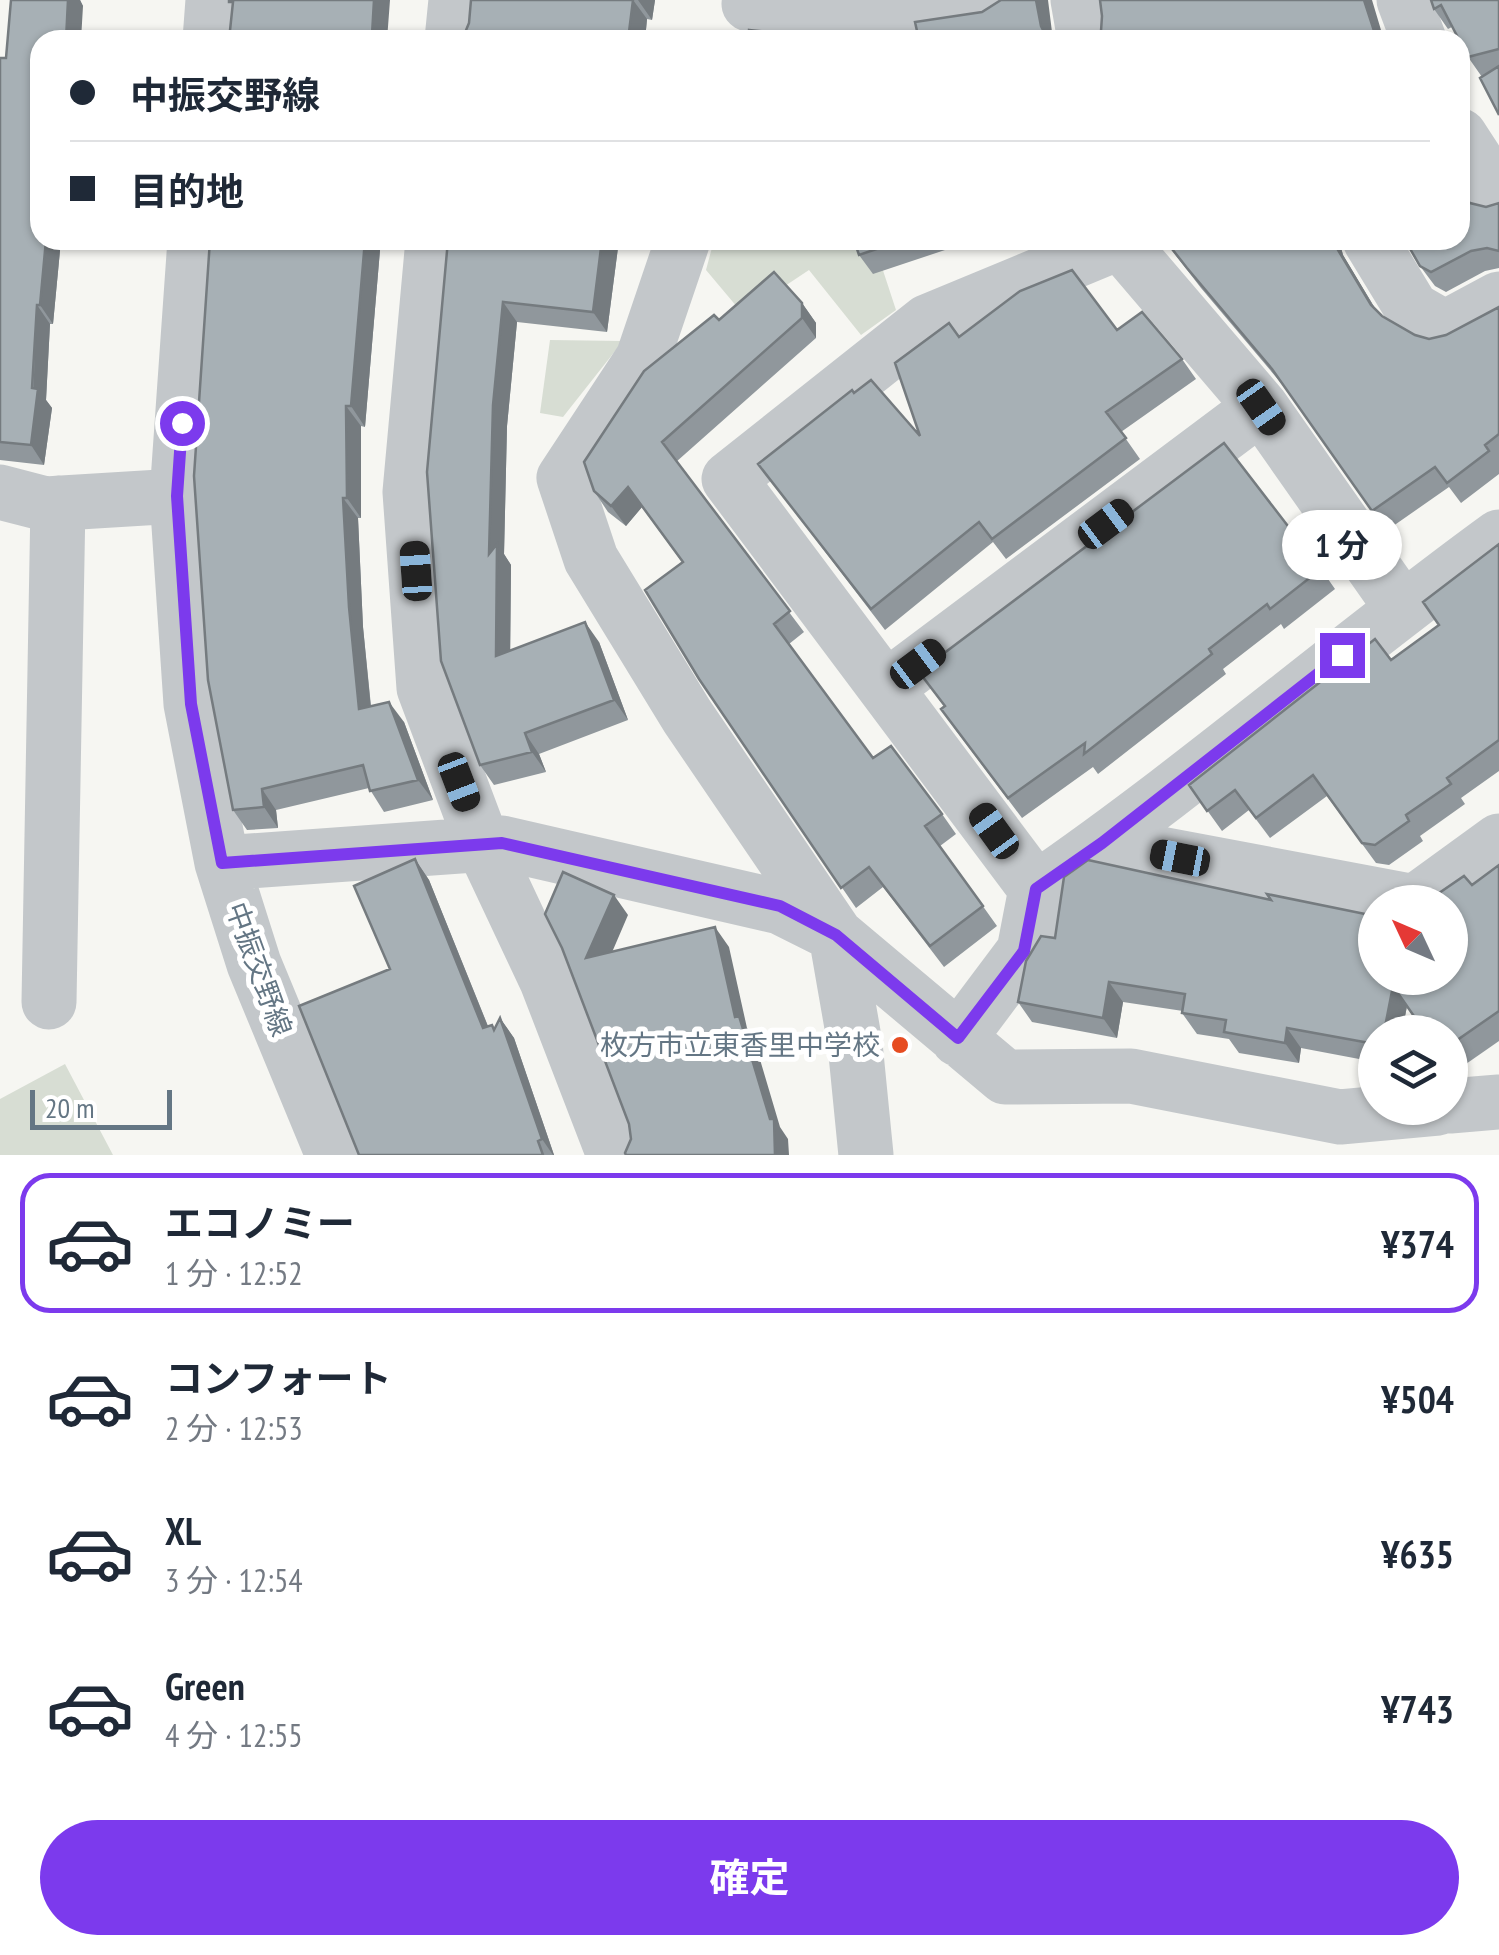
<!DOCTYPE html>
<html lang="ja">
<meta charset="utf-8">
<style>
body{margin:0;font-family:"PT Sans Narrow","Noto Sans JP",sans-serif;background:#f6f6f7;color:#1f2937;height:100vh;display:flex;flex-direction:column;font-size:38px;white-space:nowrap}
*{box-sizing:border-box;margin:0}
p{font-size:32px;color:#747a83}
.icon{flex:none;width:55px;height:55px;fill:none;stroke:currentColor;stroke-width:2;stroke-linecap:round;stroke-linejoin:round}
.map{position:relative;height:1155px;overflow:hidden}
.sheet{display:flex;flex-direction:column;background:#fff;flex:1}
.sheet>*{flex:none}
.guide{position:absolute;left:30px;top:30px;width:1440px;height:220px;border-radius:30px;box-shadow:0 2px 8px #0004;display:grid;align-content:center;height:220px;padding:0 40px;background:#fff}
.needle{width:65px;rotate:314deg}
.tools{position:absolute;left:1358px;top:885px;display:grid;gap:20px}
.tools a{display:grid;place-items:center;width:110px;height:110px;border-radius:50%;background:#fff;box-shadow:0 2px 8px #0004;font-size:50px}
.scale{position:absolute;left:30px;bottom:25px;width:142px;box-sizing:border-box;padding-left:10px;border:5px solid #647684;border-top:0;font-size:28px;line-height:35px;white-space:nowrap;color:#647684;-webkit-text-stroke:8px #fff;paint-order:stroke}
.end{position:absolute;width:45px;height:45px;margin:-22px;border:12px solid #7c3aed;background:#fff;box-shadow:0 0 0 5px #fff}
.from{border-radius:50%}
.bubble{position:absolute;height:70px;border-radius:35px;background:#fff;box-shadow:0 2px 8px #0004;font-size:32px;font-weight:700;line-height:70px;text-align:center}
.car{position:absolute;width:30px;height:60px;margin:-30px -15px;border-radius:12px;box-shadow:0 0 8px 2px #0007;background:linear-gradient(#222 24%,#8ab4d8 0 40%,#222 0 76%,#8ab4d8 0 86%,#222 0)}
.guide b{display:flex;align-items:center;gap:35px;height:95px;font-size:38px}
.guide b+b{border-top:2px solid #e0e1e3}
.guide i{width:25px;height:25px;background:#1f2937}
ul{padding:18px 0 0;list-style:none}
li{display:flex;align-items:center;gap:30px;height:140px;margin:0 20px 15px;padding:0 20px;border:5px solid transparent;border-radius:30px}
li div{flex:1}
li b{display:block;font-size:38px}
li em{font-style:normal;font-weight:700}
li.selected{border-color:#7c3aed}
li>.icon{width:90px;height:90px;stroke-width:1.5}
.button{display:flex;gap:20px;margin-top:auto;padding:20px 40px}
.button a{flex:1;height:115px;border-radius:60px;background:#7c3aed;color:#fff;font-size:40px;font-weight:700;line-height:115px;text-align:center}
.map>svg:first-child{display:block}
.green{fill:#d7ddd3}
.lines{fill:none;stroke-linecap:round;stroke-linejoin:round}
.minor{stroke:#c3c7ca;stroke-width:55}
.wall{fill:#90979c}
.shaded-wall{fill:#757b7f}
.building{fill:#a7b0b5;stroke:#757b7f;stroke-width:2.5}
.route{stroke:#7c3aed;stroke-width:12}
.poi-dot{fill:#e64c21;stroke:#fff;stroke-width:4}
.labels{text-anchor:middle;stroke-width:10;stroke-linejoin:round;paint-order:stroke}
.street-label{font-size:28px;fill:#647684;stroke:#fff}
.poi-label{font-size:28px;fill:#647684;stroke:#fff;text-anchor:end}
</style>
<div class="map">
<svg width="1499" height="1155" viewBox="0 0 1499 1155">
<rect width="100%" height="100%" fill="#f6f6f2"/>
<path class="green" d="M714 240H873L896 310 861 335 809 270 743 314 706 270Z
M550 340 623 341 563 417 540 413Z
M65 1064 113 1155H0V1099Z"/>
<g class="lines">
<path class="minor" d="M1078 0 1085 40
M1404 0 1419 40
M749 4 850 18 991 0
M210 40 213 0
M452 40 456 0
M1460 136 1499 196
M195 240 177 496 191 704 222 863 254 964 333 1155
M433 240 410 492 424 688 483 845 547 981 614 1155
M683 240 643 358 564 478 591 559 687 716 836 935 855 1044 866 1155
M1370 240 1412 309 1445 328 1499 299
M0 492 46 504 177 496
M887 687 1261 407
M1102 843 1415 902 1499 841
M222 863 502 843 780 907 836 935 1005 1077 1131 1076 1340 1117 1438 1108
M1036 889 729 479 927 322 1120 242 1261 407 1402 608
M49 1002 58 503
M958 1039 1024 951 1036 889C1196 779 1342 651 1499 537
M1450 1106 1499 1102"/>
</g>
<path class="wall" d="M11 0H80L83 6 40 40V240H61L53 324H50L46 400 52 408 44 465 0 460V58H6Z
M471 0H655L652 20 647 19 645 40H462L469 23Z
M1431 0H1499V115L1482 77 1468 57 1452 27 1448 29 1434 9Z
M1462 196 1470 203 1486 207 1499 203V268L1485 271 1446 292 1435 286 1420 266Z
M448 240H619L607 332 517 322 507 426 504 554 511 565 510 650 599 642 628 720 539 754 546 772 494 785 480 765Z
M854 240H975L873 274 859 255Z
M1164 240H1339L1343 255 1376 310 1382 316 1415 335 1429 339 1446 335 1499 307V474L1461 503 1449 487 1386 531 1286 389 1201 288Z
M376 244 380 250 365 427 361 426V518H358L363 627 371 706 404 722 433 800 384 812 369 788 276 810 278 828 247 830 233 810Z
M802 303 816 323V338L676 462 804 632 789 644 873 758 942 814 956 834 940 846 997 926 944 967 883 887 856 908 699 679 682 562 642 507 626 526 608 512 594 491 719 320Z
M1117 330 1182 359 1196 379 1121 432 1140 459 1006 559 993 542 885 630 758 464 854 393 920 436 959 337Z
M1499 544V771L1461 798 1465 804 1420 836 1423 841 1389 865 1376 863 1327 796 1270 838 1249 810 1222 831 1189 785 1391 660 1439 625Z
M1321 569 1335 589 1284 629 1281 624 1223 669 1226 674 1098 774 1093 767 1022 818 955 729 941 709 944 706 919 672Z
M415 859 429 880 488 1026 495 1029 500 1018 514 1038 554 1155H359L390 969Z
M1499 865V1041L1453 1073 1450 1068V1032L1407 1006 1402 1032H1375V1062L1301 1048 1299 1063 1239 1053 1229 1039 1197 1034 1182 1013 1183 1011 1123 1002 1117 1038 1032 1022 1018 1002 1026 961 1375 978 1472 885Z"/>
<path class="shaded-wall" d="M68 0H80L83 6 81 40H66Z
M374 0H390L387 40H375L372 35Z
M633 0 647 19 645 40H628Z
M638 0H655L652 20Z
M1036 0H1048L1053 40H1048L1041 26Z
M1364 0H1372L1384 40H1377Z
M46 240H61L53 324 40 305Z
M365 240H377L376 244 380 250 365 427 351 406Z
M602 240H619L607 332 593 312Z
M1332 240H1339L1343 255 1385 325Z
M503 302 517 322 507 426 504 554 511 565 510 676 496 656 489 554 493 405Z
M802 303 816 323V338L802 318Z
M37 305 50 324 46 400 52 408 44 465 31 445Z
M346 406 361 426V518L347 498Z
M628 487 642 507 626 526 611 506Z
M343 498 358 518 363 627 373 730 359 709 349 607Z
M585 622 599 642 628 720 614 700Z
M389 702 404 722 433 800 418 780Z
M525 733 539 754 546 772 532 752Z
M262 789 276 810 278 828 264 807Z
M415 859 429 880 497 1049 483 1028Z
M614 895 628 915 601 978 586 958Z
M715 927 729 947 747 1028 753 1036 780 1127 788 1139 789 1155H775L770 1119 735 1017Z
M1109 982 1123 1002 1117 1038 1103 1018Z
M1393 986 1407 1006 1402 1032H1384Z
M500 1018 514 1038 554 1155H553L542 1139Z
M1287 1028 1301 1048 1299 1063 1285 1043Z"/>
<path class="building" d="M11 0H68L66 40H40V240H46L40 305H37L32 388 38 389 31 445 0 442V58H6Z
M229 0H374L372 35 383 36V40H229L233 2H229Z
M471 0H633L628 40H462L469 23Z
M1001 0H1036L1041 26 1048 40H919L915 22 982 12Z
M1100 0H1364L1377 40H1095L1101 31 1102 16Z
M1431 0H1499V49L1468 57 1441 5 1434 9Z
M749 30 786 34 785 40H748Z
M1499 66V115L1480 78Z
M1460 194 1470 203 1486 207 1499 203V251L1487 248 1471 251 1431 272 1420 266 1405 240H1460Z
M210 240H365L351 406H346L347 498H343L349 607 359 709 389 702 418 780 370 791 363 765 262 789 264 807 233 810 208 680 194 476Z
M448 240H602L593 312 503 302 493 405 489 554 497 544 496 656 585 622 614 700 525 733 532 752 480 765 441 661 427 472Z
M854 240H903L859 255Z
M1165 240H1332L1371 305 1382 316 1415 335 1429 339 1446 335 1499 307V434L1485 445 1489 451 1447 483 1435 467 1372 511 1272 369 1187 268Z
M1072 270 1117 330 1142 312 1182 359 1106 412 1126 438 992 539 979 522 871 609 758 464 852 390 854 393 871 380 920 436 895 363 949 323 959 337 1020 291Z
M774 272 802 303V318L662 442 790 611 774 624 873 758 891 746 942 814 925 826 983 906 930 946 869 867 841 888 699 679 645 590 683 562 628 487 611 506 594 491 584 462 644 371 714 315 719 320Z
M1224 443 1321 569 1270 609 1267 604 1209 649 1212 654 1084 754 1085 743 1008 798 941 709 945 706 919 672Z
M1499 544V740L1447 778 1451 784 1406 815 1409 821 1375 845 1362 843 1313 775 1256 818 1235 790 1207 811 1189 785 1375 639 1391 660 1439 625 1423 602Z
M415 859 483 1028 492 1025 494 1030 500 1018 542 1139 538 1141 543 1155H359L299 1006 390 969 354 886Z
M1088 860 1271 900 1267 894 1375 916V978H1450V902H1426L1464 876 1472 885 1499 865V1011L1450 1045V1032H1425L1393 986 1384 1032H1375V1044L1287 1028 1285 1043 1224 1032 1226 1020 1182 1013 1185 994 1109 982 1103 1018 1018 1002 1026 961 1041 936 1055 938 1064 877Z
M563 872 614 895 586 958 715 927 735 1017 739 1016 770 1119H774L775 1155H626L625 1153 631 1139 629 1124 562 948 545 914Z"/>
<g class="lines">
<path class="route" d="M182 423 177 496 191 704 222 863 502 843 780 906 836 935 958 1038 1024 951 1036 889 1102 843 1342 655"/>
</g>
<circle class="poi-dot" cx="900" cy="1045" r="10"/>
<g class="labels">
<g class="street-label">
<text transform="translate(259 969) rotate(70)" y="10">中振交野線</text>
</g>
<g class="poi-label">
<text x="880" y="1055">枚方市立東香里中学校</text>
</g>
</g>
</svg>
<div class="tools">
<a><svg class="needle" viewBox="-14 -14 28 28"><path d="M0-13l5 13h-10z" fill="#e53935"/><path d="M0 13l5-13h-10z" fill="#747a83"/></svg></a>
<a><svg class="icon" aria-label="layers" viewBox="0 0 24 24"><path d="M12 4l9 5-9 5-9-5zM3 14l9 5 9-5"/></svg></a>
</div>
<div class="scale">20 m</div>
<i class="end from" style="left:182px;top:423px"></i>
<i class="end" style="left:1342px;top:655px"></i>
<div class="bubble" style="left:1282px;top:510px;width:120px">1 分</div>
<i class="car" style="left:1261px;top:407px;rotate:145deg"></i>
<i class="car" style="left:1106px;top:524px;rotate:53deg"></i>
<i class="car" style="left:416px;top:571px;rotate:356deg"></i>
<i class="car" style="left:918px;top:664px;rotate:53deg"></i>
<i class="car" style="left:459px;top:782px;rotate:159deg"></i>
<i class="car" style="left:994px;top:831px;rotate:324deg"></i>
<i class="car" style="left:1180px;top:858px;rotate:281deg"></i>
<div class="guide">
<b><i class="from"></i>中振交野線</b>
<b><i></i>目的地</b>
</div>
</div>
<section class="sheet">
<ul>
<li class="selected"><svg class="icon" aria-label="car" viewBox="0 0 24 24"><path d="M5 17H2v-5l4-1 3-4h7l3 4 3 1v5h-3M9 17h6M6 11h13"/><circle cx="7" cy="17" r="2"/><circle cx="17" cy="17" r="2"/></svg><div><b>エコノミー</b><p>1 分 · 12:52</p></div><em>¥374</em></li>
<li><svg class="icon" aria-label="car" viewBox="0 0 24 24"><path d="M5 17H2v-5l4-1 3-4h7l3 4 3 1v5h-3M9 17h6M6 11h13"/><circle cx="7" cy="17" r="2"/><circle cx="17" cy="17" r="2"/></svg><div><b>コンフォート</b><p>2 分 · 12:53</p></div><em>¥504</em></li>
<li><svg class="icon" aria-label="car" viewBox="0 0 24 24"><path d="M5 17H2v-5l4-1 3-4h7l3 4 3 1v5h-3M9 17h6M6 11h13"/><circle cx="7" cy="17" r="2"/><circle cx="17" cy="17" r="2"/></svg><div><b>XL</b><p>3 分 · 12:54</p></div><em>¥635</em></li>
<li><svg class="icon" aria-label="car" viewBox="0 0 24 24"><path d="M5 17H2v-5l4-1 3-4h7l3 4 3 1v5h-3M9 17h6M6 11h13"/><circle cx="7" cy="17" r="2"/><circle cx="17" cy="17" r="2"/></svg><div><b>Green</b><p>4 分 · 12:55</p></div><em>¥743</em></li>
</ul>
<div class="button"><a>確定</a></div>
</section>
